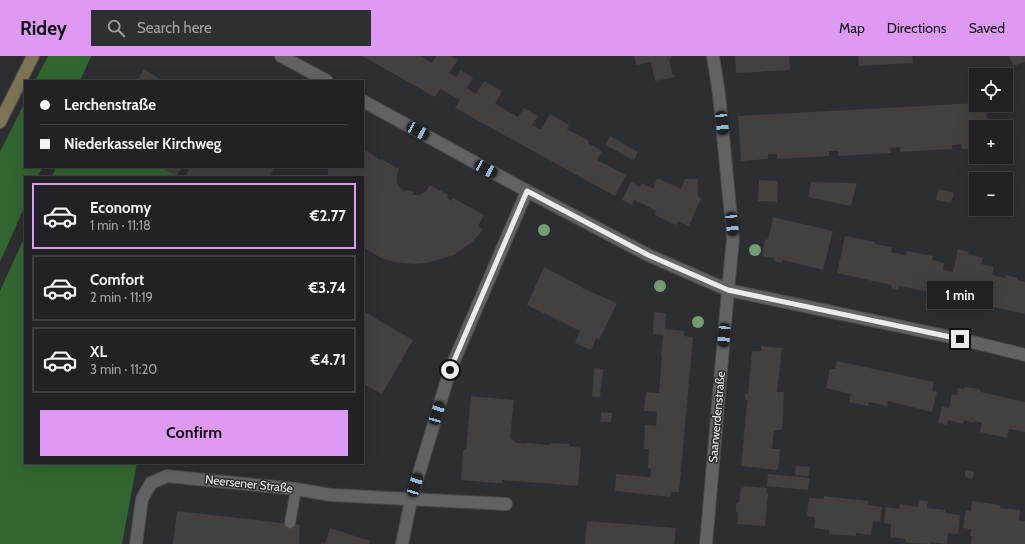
<!DOCTYPE html>
<meta charset="utf-8">
<style>
body{margin:0;font-family:Cabin,sans-serif;background:#2e2f32;color:#f1f3f6;height:100vh;display:flex;flex-direction:column;font-size:15px;white-space:nowrap}
*{box-sizing:border-box;margin:0}
p{font-size:13px;color:#a2a4a7}
.icon{flex:none;width:22px;height:22px;fill:none;stroke:currentColor;stroke-width:2;stroke-linecap:round;stroke-linejoin:round}
.map{position:relative;flex:1;overflow:hidden}
.sheet{position:absolute;left:24px;top:120px;width:340px;height:288px;display:flex;flex-direction:column;background:#222225;border-radius:0px;box-shadow:0 4px 16px #0002,0 0 0 1px #3f3f42}
.sheet>*{flex:none}
.banner{position:absolute;left:24px;top:24px;width:340px;height:88px;border-radius:0px;box-shadow:0 4px 16px #0002,0 0 0 1px #3f3f42;display:grid;align-content:center;height:88px;padding:0 16px;background:#222225}
.tools{position:absolute;left:969px;top:12px;display:grid;gap:8px}
.tools a{display:grid;place-items:center;width:44px;height:44px;border-radius:0px;background:#222225;box-shadow:0 4px 16px #0002,0 0 0 1px #3f3f42;font-size:20px}
.end{position:absolute;width:18px;height:18px;margin:-9px;border:5px solid #eaebec;background:#111;box-shadow:0 0 0 2px #111}
.from{border-radius:50%}
.bubble{position:absolute;height:28px;border-radius:0px;background:#222225;box-shadow:0 4px 16px #0002,0 0 0 1px #3f3f42;font-size:13px;font-weight:700;line-height:28px;text-align:center}
.car{position:absolute;width:12px;height:24px;margin:-12px -6px;border-radius:5px;box-shadow:0 0 3px 1px #0007;background:linear-gradient(#222 24%,#8ab4d8 0 40%,#222 0 76%,#8ab4d8 0 86%,#222 0)}
.banner b{display:flex;align-items:center;gap:14px;height:38px;font-size:15px}
.banner b+b{border-top:1px solid #3f3f42}
.banner i{width:10px;height:10px;background:#f1f3f6}
ul{padding:7px 0 0;list-style:none}
li{display:flex;align-items:center;gap:12px;height:66px;margin:0 8px 6px;padding:0 8px;border:2px solid #3f3f42;border-radius:0px}
li div{flex:1}
li b{display:block;font-size:15px}
li em{font-style:normal;font-weight:700}
li.current{border-color:#dd99f3}
li>.icon{width:36px;height:36px;stroke-width:1.5}
.cta{display:flex;gap:8px;margin-top:auto;padding:8px 16px}
.cta a{flex:1;height:46px;border-radius:0px;background:#dd99f3;color:#111;font-size:16px;font-weight:700;line-height:46px;text-align:center}
header{display:flex;align-items:center;gap:24px;box-sizing:border-box;height:56px;padding:0 20px;background:#dd99f3;color:#111}
header strong{font-size:19px}
nav{display:flex;gap:22px;margin-inline-start:auto;font-size:14px}
.search{width:280px;height:36px;background:#2e2f32;display:flex;align-items:center;gap:10px;box-sizing:border-box;padding:0 14px;border-radius:0px;color:#a2a4a7;font-size:15px}
.map>svg:first-child{display:block}
.green{fill:#326630}
.building{fill:#43403f}
.lines{fill:none;stroke-linecap:round;stroke-linejoin:round}
.lane-casing{stroke:#49494c;stroke-width:12}
.street-casing{stroke:#49494c;stroke-width:14}
.secondary-casing{stroke:#49494c;stroke-width:14}
.lane{stroke:#616265;stroke-width:10}
.street{stroke:#616265;stroke-width:12}
.secondary{stroke:#7c7453;stroke-width:12}
.tree{fill:#729e71}
.route{stroke:#eaebec;stroke-width:5}
.labels{text-anchor:middle;stroke-width:3;stroke-linejoin:round;paint-order:stroke}
.street-label{font-size:12px;fill:#eaebec;stroke:#2d2e31}
</style>
<header>
<strong>Ridey</strong>
<div class="search"><svg class="icon" aria-label="search" viewBox="0 0 24 24"><circle cx="10" cy="10" r="6"/><path d="M15 15l6 6"/></svg>Search here</div>
<nav><a>Map</a><a>Directions</a><a>Saved</a></nav>
</header>
<div class="map">
<svg width="1025" height="488" viewBox="0 0 1025 488">
<rect width="100%" height="100%" fill="#2d2e31"/>
<path class="green" d="M48 0H91L80 25H35Z
M25 46V111H42L38 121H25V150L0 206V96Z
M56 111H161L179 121H52Z
M25 180V407H137L122 488H0V235Z"/>
<path class="building" d="M362 0H420L432 7 436 0H451L458 4 449 17 457 21 460 14 473 22 467 32 476 38 484 25 502 35 495 48 518 61 524 52 538 60 532 69 541 74 550 58 569 69 567 73 589 85 588 87 602 95 597 104 626 119 615 140 455 52 460 44 440 33 435 41Z
M634 0H674L671 1V3L669 4 672 18H674L675 21 655 25 651 6 636 9Z
M735 0H789L790 14 736 17Z
M858 0H912L913 7 859 10Z
M1009 0H1025V6L1013 10Z
M144 13 163 25H137Z
M976 47V49H986L987 71H976V92L962 93 961 88 952 89V93L900 96V91L890 92 891 97 838 100V95H829V100L777 103V98H768V103L741 105 738 60Z
M610 80 638 96 634 104 605 89Z
M363 93 375 100V101L380 104 381 103 399 113 397 119V126L399 131 405 136V134L414 136 413 139H419L426 135 430 129 448 139 447 142 452 145 453 142 484 159 478 170 483 174 472 186 454 199 427 207 414 208 394 206 381 202 363 191V121H328V111H363Z
M161 111H182L177 120Z
M190 111H275L269 121H185Z
M657 122 681 133 685 123H698V141L701 142 689 170 678 165 676 169 655 159 656 155 645 149 634 144 632 149 622 144 631 126 640 131 642 127 653 133Z
M759 124 778 125 777 146 758 145Z
M811 126 857 127 851 150 808 141Z
M939 133 954 137 951 147 936 144Z
M773 161 833 175 823 214 783 204 782 207 774 205V202L762 200 765 183 768 184Z
M845 180 875 186V188L892 191 891 196 906 199 907 195 933 200 932 204 944 207 943 214 953 216 958 193 969 196 968 198 983 202 981 208 994 211 992 219 1005 222 1006 219 1018 222V224L1025 226V258L971 246 967 249 960 247 958 243 961 233 959 232 960 226 952 225 948 242 937 239V241L927 238 928 236 900 230 898 233H896L892 232 891 229 837 217Z
M544 211 582 231V232L617 247 599 284 596 282 591 294 575 287 580 275 527 249Z
M363 255 413 284 382 338 363 328Z
M654 256 666 257 665 273 684 275V280L693 281 679 436H671L670 441 615 435 616 418 650 421 651 413 648 412 649 393H644L645 369 656 370 657 356 644 355 646 336 659 337 662 299H661L663 279 653 278Z
M761 290 782 292 777 336H784L782 374H774L772 393H780L778 414 741 410 747 348 748 345 745 343V338L748 337 752 295H761Z
M837 305 934 326 932 335 937 336 932 356 888 345 887 350 869 346 868 350 849 346 851 338 826 332 830 313H835Z
M594 312 603 313 600 341H592Z
M965 331 979 333 981 336 1025 346V376L1009 373 1007 382 980 376 982 367 974 365V367L964 364 963 368 948 364 947 369 938 367 942 351 949 352 952 338 957 339 958 332 964 333Z
M471 340 514 344 510 382 512 384 513 383 516 387 525 388V387L550 389V387L569 388V390L581 392 578 430 502 424V427H496L461 424 463 394H466Z
M601 356 612 357 611 366H600Z
M796 410 810 411 809 420 795 419Z
M965 414 974 416 973 423 965 421Z
M768 418 810 422 808 434 767 430Z
M744 430 767 432 766 437H768L765 470 737 468 738 457 736 455V448L739 446 741 431 744 432Z
M824 440 868 445V449L882 451 880 466 873 465 871 479 856 477V480L829 478V474L814 472 815 461 807 460 809 442 824 443Z
M919 444 928 445 927 452 945 454V457L960 459 958 478 948 477 947 488 931 486V488L909 487 905 486V483L890 481 891 468 884 467 886 451 899 453 900 448 918 451Z
M972 445 1000 449V452L1020 454 1019 464 1025 465V488H971L972 480H970L971 473 963 472 966 454 971 455Z
M177 455 300 469 299 488H173Z
M587 465 676 472 674 488H585Z
M330 472 370 485 369 488H321L322 486 325 488Z"/>
<g class="lines">
<g class="lane-casing">
<path id="lane" d="M290 467 296 433"/>
</g>
<g class="street-casing">
<path id="street" d="M281 0 327 25
M363 45 527 135 648 199 728 234 960 283 1025 299
M136 488 142 443 151 427 167 420 296 433 331 439 506 448
M402 488 411 444 450 314 527 135
M706 488 728 234 733 182 719 38 713 0"/>
</g>
<g class="secondary-casing">
<path id="secondary" d="M0 66 33 0"/>
</g>
<use href="#lane" class="lane"/>
<use href="#street" class="street"/>
<use href="#secondary" class="secondary"/>
</g>
<g class="tree">
<circle cx="544" cy="174" r="6"/>
<circle cx="755" cy="194" r="6"/>
<circle cx="660" cy="230" r="6"/>
<circle cx="698" cy="266" r="6"/>
</g>
<g class="lines">
<path class="route" d="M450 314 527 135 648 199 728 234 960 283"/>
</g>
<g class="labels">
<g class="street-label">
<text transform="translate(717 361) rotate(-85)" y="4">Saarwerdenstraße</text>
<text transform="translate(249 428) rotate(6)" y="4">Neersener Straße</text>
</g>
</g>
</svg>
<div class="tools">
<a><svg class="icon" aria-label="locate" viewBox="0 0 24 24"><circle cx="12" cy="12" r="6"/><path d="M12 2v4M12 18v4M2 12h4M18 12h4"/></svg></a>
<a>+</a>
<a>−</a>
</div>
<i class="end from" style="left:450px;top:314px"></i>
<i class="end" style="left:960px;top:283px"></i>
<div class="bubble" style="left:927px;top:225px;width:66px">1 min</div>
<i class="car" style="left:722px;top:67px;rotate:174deg"></i>
<i class="car" style="left:418px;top:75px;rotate:119deg"></i>
<i class="car" style="left:486px;top:113px;rotate:119deg"></i>
<i class="car" style="left:732px;top:168px;rotate:174deg"></i>
<i class="car" style="left:724px;top:279px;rotate:185deg"></i>
<i class="car" style="left:437px;top:357px;rotate:17deg"></i>
<i class="car" style="left:415px;top:429px;rotate:17deg"></i>
<div class="banner">
<b><i class="from"></i>Lerchenstraße</b>
<b><i></i>Niederkasseler Kirchweg</b>
</div>
<section class="sheet">
<ul>
<li class="current"><svg class="icon" aria-label="car" viewBox="0 0 24 24"><path d="M5 17H2v-5l4-1 3-4h7l3 4 3 1v5h-3M9 17h6M6 11h13"/><circle cx="7" cy="17" r="2"/><circle cx="17" cy="17" r="2"/></svg><div><b>Economy</b><p>1 min · 11:18</p></div><em>€2.77</em></li>
<li><svg class="icon" aria-label="car" viewBox="0 0 24 24"><path d="M5 17H2v-5l4-1 3-4h7l3 4 3 1v5h-3M9 17h6M6 11h13"/><circle cx="7" cy="17" r="2"/><circle cx="17" cy="17" r="2"/></svg><div><b>Comfort</b><p>2 min · 11:19</p></div><em>€3.74</em></li>
<li><svg class="icon" aria-label="car" viewBox="0 0 24 24"><path d="M5 17H2v-5l4-1 3-4h7l3 4 3 1v5h-3M9 17h6M6 11h13"/><circle cx="7" cy="17" r="2"/><circle cx="17" cy="17" r="2"/></svg><div><b>XL</b><p>3 min · 11:20</p></div><em>€4.71</em></li>
</ul>
<div class="cta"><a>Confirm</a></div>
</section>
</div>
